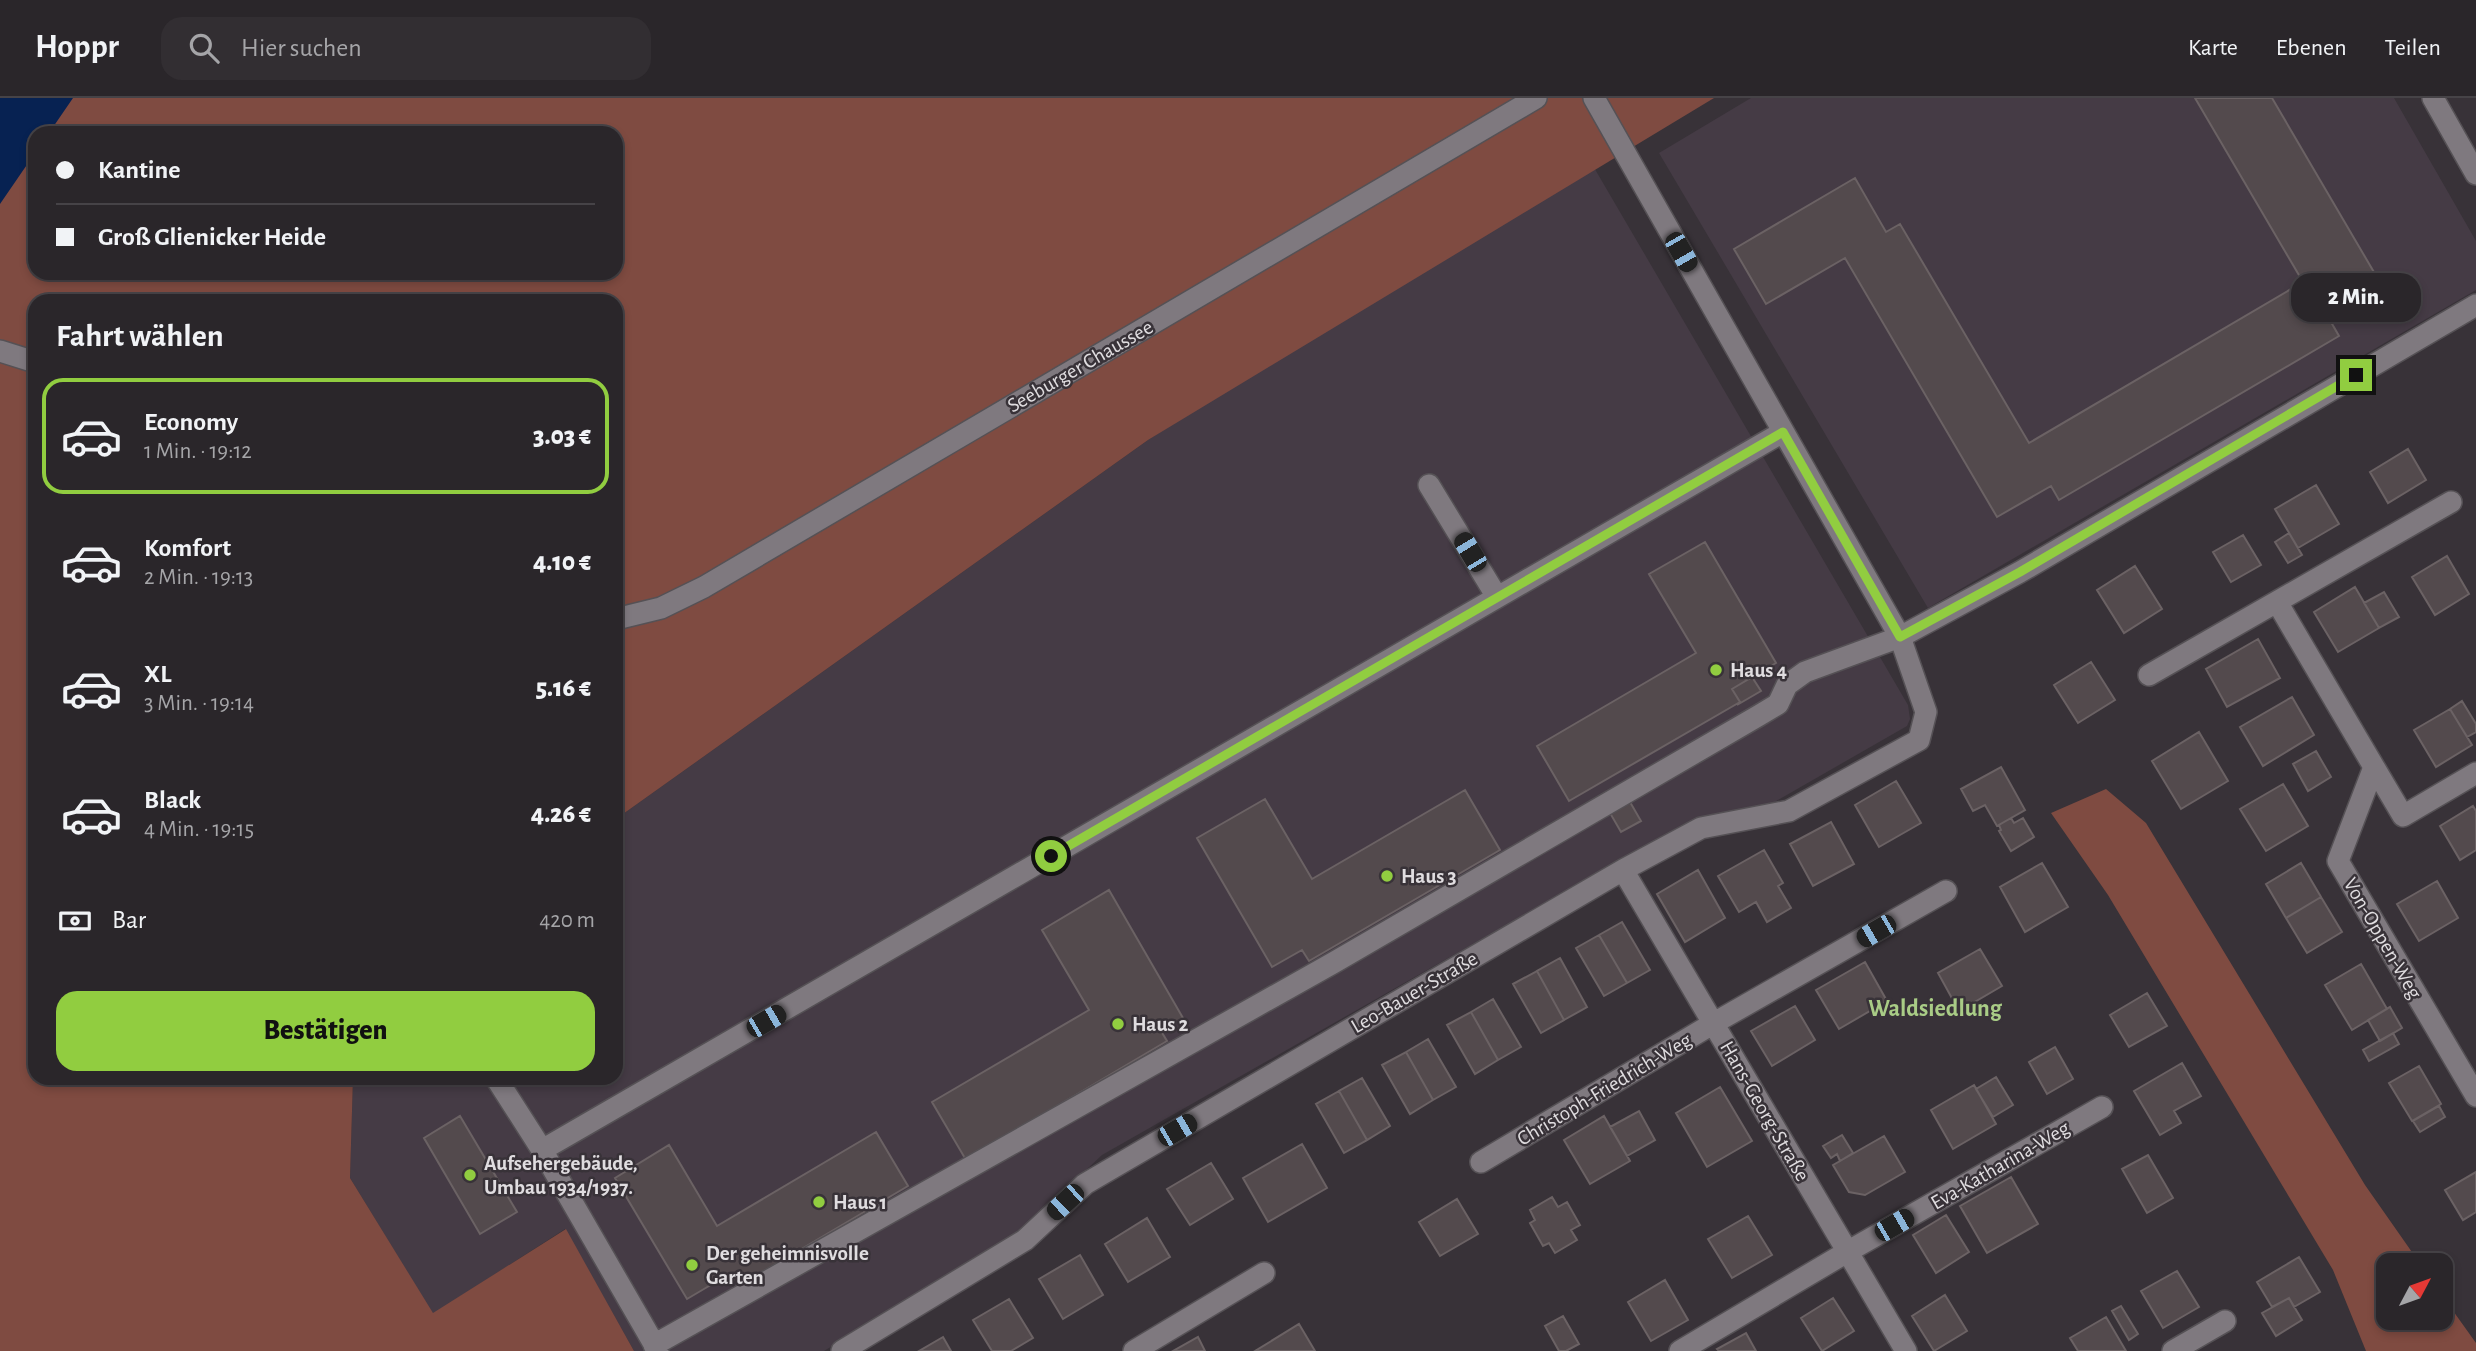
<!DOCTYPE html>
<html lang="de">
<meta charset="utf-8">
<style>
body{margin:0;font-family:"Alegreya Sans",sans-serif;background:#322e32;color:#f1f3f6;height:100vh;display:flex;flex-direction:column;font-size:26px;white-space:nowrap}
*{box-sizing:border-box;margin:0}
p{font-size:23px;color:#a5a5a8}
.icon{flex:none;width:38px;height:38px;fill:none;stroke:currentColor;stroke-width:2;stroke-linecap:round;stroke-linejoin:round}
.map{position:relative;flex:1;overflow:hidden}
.panel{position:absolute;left:28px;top:196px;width:595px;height:791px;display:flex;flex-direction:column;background:#2a262a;border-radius:21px;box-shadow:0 4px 10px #0003,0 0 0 2px #464347}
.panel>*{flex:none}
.top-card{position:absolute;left:28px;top:28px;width:595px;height:154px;border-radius:21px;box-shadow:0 4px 10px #0003,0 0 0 2px #464347;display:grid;align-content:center;height:154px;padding:0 28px;background:#2a262a}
.needle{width:46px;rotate:49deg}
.buttons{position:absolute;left:2376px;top:1155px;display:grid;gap:14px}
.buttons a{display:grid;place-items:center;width:77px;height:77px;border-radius:14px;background:#2a262a;box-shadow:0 4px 10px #0003,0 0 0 2px #464347;font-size:35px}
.end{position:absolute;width:32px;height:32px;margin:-16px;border:9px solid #91cd40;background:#111;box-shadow:0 0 0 4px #111}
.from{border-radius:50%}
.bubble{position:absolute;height:49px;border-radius:21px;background:#2a262a;box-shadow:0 4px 10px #0003,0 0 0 2px #464347;font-size:23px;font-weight:800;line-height:49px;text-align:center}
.car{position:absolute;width:21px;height:42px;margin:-21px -10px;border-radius:9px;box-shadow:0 0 5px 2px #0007;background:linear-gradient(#222 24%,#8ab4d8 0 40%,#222 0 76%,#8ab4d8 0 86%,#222 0)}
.top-card b{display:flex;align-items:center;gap:24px;height:66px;font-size:26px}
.top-card b+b{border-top:2px solid #464347}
.top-card i{width:18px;height:18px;background:#f1f3f6}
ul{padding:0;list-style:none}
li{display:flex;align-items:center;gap:21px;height:116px;margin:0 14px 10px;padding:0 14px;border:4px solid transparent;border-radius:21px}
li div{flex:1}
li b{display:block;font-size:26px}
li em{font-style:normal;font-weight:800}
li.current{border-color:#91cd40}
li>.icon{width:63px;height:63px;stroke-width:1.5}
h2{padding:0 28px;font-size:32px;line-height:84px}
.pay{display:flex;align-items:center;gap:18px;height:77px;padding:0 28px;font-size:26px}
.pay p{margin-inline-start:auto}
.button{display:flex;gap:14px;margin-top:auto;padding:14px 28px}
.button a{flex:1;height:80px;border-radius:21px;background:#91cd40;color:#111;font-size:28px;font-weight:800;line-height:80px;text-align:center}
header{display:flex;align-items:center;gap:42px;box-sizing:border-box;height:98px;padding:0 35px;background:#2a262a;border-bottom:2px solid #464347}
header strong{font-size:33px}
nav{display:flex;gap:38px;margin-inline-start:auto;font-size:24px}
.search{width:490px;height:63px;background:#322e32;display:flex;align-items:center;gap:18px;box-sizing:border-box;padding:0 24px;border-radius:21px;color:#a5a5a8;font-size:26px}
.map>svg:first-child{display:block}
.built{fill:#453b45}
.green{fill:#7f4b41;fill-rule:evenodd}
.water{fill:#072252}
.building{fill:#534a4d;stroke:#6b6264;stroke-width:2}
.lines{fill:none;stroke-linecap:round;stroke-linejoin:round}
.minor-casing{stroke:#555155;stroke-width:24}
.minor{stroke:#7f797f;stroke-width:21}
.route{stroke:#91cd40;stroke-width:9}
.poi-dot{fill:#91cd40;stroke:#383238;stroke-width:2.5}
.labels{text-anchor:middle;stroke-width:5;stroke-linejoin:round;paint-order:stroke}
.street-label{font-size:21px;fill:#e0dde0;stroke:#383238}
.poi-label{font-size:21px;font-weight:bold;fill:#e0dde0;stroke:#383238;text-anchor:start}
.quarter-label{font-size:24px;font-weight:bold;fill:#a9cc86;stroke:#383238}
</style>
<header>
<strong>Hoppr</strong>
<div class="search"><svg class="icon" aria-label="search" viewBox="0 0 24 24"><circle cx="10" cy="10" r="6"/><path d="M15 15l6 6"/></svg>Hier suchen</div>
<nav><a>Karte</a><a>Ebenen</a><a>Teilen</a></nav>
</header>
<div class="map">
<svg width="2476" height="1253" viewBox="0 0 2476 1253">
<rect width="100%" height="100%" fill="#383238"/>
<path class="built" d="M1751 0H2394L2476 143V192L1928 510 1659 55Z
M1589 61 1908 607 1910 621 1907 628 1771 706 1699 720 1682 727 1102 1057 1022 1132 824 1253H634L565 1131 433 1216 350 1080 353 980H616V721L1148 342Z"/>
<path class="green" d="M0 0H1714L1148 342 616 721V203H35V980H353L350 1080 433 1215 566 1131 634 1253H0ZM35 35H616V175H35Z
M2106 691 2146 725 2365 1087 2421 1167H2389V1220H2441V1196L2476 1245V1253H2366L2333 1172 2108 797 2051 715Z"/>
<path class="water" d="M0 0H73L49 35H35V55L0 106Z"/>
<path class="building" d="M2195 0H2272L2385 193 2331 224 2339 238 2059 402 2051 388 1997 419 1845 160 1766 206 1734 151 1855 80 1886 134 1900 126 2029 345 2303 184Z
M2408 351 2426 382 2388 405 2370 374Z
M2316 387 2339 426 2298 450 2275 411Z
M2289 435 2302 457 2288 465 2275 444Z
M2243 437 2261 467 2231 484 2213 454Z
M1705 444 1776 565 1732 591 1740 604 1569 703 1537 648 1696 555 1649 476Z
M2447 458 2469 496 2435 517 2412 479Z
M2135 468 2162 511 2124 535 2097 492Z
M2355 489 2379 530 2338 554 2314 514Z
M2384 494 2399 519 2379 530 2364 505Z
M2258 541 2280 580 2227 609 2206 571Z
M2091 564 2115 602 2078 625 2054 587Z
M1752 579 1761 593 1737 607 1740 604 1732 591Z
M2292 599 2314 637 2263 668 2240 629Z
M2462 603 2476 626V634L2467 639 2450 611Z
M2450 611 2472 647 2436 669 2414 632Z
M2199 634 2228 683 2181 711 2152 663Z
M2316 653 2331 679 2308 693 2293 666Z
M2001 669 2025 712 1997 728 1985 707 1973 713 1961 691Z
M1896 683 1921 725 1879 749 1855 707Z
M2283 686 2308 728 2266 753 2240 711Z
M1465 692 1500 752 1309 863 1302 852 1272 869 1197 740 1265 701 1312 781Z
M1630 704 1641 723 1621 734 1610 715Z
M2473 708 2476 713V752L2460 762 2440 728Z
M2011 720 2014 725 2023 720 2034 739 2011 753 1999 733 2001 732 1999 727Z
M1831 724 1854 766 1813 788 1790 746Z
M1764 752 1783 785 1778 788 1791 810 1767 824 1756 804 1739 814 1718 778Z
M2042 765 2068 809 2025 834 2000 789Z
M2301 765 2321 799 2286 820 2266 786Z
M1698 772 1725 820 1685 844 1657 796Z
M2437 783 2458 820 2419 843 2397 806Z
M1109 792 1183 920 1161 933 1167 943 966 1062 932 1004 1089 912 1042 832Z
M2321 799 2342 834 2307 855 2286 820Z
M1622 824 1650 872 1627 885 1599 837Z
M1599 837 1627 885 1604 898 1576 850Z
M1980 851 2002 888 1959 913 1938 875Z
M1560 860 1587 909 1564 922 1537 873Z
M1865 864 1887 903 1839 931 1816 892Z
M2361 866 2387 911 2352 932 2325 887Z
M1537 873 1564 922 1541 935 1513 886Z
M2147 895 2167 928 2129 949 2110 917Z
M1493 901 1521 949 1498 962 1471 914Z
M1795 908 1815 942 1772 968 1751 933Z
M2390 909 2402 930 2380 943 2368 922Z
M1471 914 1498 962 1475 976 1447 927Z
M2393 935 2399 946 2369 963 2363 952Z
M1428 941 1456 989 1433 1002 1406 954Z
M2055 949 2073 981 2047 996 2029 964Z
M1406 954 1433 1002 1410 1016 1382 967Z
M2182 965 2201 998 2174 1013 2181 1025 2160 1037 2134 993Z
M2419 968 2441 1006 2412 1023 2389 985Z
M1996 979 2013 1007 1993 1019 1976 991Z
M1362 980 1390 1028 1367 1042 1339 993Z
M1974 987 1996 1026 1953 1051 1931 1012Z
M1720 989 1752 1043 1707 1069 1676 1015Z
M1339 993 1367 1042 1344 1055 1316 1006Z
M2439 1008 2445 1019 2420 1034 2413 1023Z
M1639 1013 1655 1042 1627 1058 1610 1029Z
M460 1018 517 1114 480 1136 424 1040Z
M1604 1018 1630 1063 1590 1086 1564 1042Z
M876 1034 908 1088 739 1188 731 1175 687 1201 615 1080 669 1047 717 1128Z
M1842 1037 1853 1055 1840 1063 1837 1056 1831 1060 1823 1048Z
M1884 1038 1905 1074 1865 1097 1849 1094 1833 1067Z
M1302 1046 1327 1090 1268 1124 1243 1080Z
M2148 1057 2173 1100 2147 1115 2122 1071Z
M1211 1065 1233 1101 1190 1127 1167 1091Z
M2476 1074V1114L2463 1122 2445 1092Z
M2011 1079 2038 1126 1987 1155 1960 1108Z
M1552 1099 1558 1109 1567 1104 1580 1127 1571 1132 1577 1142 1555 1155 1549 1145 1543 1148 1530 1125 1535 1122 1530 1112Z
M1457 1101 1478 1136 1440 1158 1419 1124Z
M1946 1117 1969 1154 1936 1175 1913 1137Z
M1748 1118 1772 1157 1732 1180 1708 1141Z
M1147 1120 1170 1159 1128 1184 1105 1146Z
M1080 1157 1103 1197 1063 1221 1039 1181Z
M2299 1159 2320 1194 2294 1209 2289 1200 2272 1209 2257 1184Z
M2177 1173 2199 1209 2163 1230 2141 1193Z
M1665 1182 1688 1222 1651 1243 1628 1204Z
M1945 1197 1967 1233 1934 1253 1912 1218Z
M1833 1200 1854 1233 1822 1253 1801 1220Z
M2289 1200 2302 1222 2276 1238 2262 1215Z
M1009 1201 1033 1240 1011 1253H992L973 1222Z
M2121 1208 2138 1236 2129 1242 2112 1213Z
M1563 1218 1579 1246 1566 1253H1559L1545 1228Z
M2106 1219 2126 1253H2078L2070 1240Z
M1299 1226 1315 1253H1255Z
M1746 1235 1756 1253H1719L1717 1251Z
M943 1239 951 1253H919Z
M1198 1239 1205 1253H1173Z"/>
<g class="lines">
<g class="minor-casing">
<path id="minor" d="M2433 0 2476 76
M0 253 35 264
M1429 387 1497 499
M2277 504 2374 669 2338 763 2476 998
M616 521 661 510 704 489 1536 0
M2149 577 2451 404
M2374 669 2403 718 2476 675
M1623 772 1906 1253
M496 980 542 1052 658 1253
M542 1052 1783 334
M1481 1064 1714 925 1946 793
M654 1247 1333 865 1758 618 1778 606 1787 587 1805 574 1900 539 2020 474 2476 207
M842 1253 1025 1142 1085 1086 1623 772 1701 730 1789 713 1919 642 1926 614 1900 539 1594 0
M1134 1253 1264 1175
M1680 1253 1847 1154 2102 1009
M2173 1253 2225 1223"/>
</g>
<use href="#minor" class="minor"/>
</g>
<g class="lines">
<path class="route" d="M1051 758 1783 334 1900 539 2020 474 2356 277"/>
</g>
<g class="poi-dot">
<circle cx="1716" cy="572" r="7"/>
<circle cx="1387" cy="778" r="7"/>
<circle cx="1118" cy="926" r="7"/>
<circle cx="470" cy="1077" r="7"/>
<circle cx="819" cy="1104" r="7"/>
<circle cx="692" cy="1167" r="7"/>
</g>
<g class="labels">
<g class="street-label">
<text transform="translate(1080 268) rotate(-30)" y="7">Seeburger Chaussee</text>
<text transform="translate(2383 840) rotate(60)" y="7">Von-Oppen-Weg</text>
<text transform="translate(1414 894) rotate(-30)" y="7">Leo-Bauer-Straße</text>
<text transform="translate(1604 991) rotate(-31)" y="7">Christoph-Friedrich-Weg</text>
<text transform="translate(1765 1013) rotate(60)" y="7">Hans-Georg-Straße</text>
<text transform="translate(2000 1067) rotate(-30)" y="7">Eva-Katharina-Weg</text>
</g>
<g class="poi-label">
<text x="1730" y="579">Haus 4</text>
<text x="1401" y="785">Haus 3</text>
<text x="1132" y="933">Haus 2</text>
<text x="484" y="1072">Aufsehergebäude,<tspan x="484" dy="24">Umbau 1934/1937.</tspan></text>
<text x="833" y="1111">Haus 1</text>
<text x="706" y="1162">Der geheimnisvolle<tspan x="706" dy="24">Garten</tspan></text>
</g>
<g class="quarter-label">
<text x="1935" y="918">Waldsiedlung</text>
</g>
</g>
</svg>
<div class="buttons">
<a><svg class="needle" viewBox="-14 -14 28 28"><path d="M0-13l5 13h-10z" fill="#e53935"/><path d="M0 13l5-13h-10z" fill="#a5a5a8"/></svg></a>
</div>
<i class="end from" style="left:1051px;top:758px"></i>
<i class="end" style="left:2356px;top:277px"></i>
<div class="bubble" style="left:2291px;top:175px;width:130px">2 Min.</div>
<i class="car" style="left:1681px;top:154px;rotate:150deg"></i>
<i class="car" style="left:1470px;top:454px;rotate:329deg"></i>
<i class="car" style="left:1876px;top:833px;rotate:240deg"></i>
<i class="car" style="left:766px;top:923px;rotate:60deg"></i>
<i class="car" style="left:1177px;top:1032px;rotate:60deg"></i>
<i class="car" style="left:1065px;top:1104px;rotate:227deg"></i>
<i class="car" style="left:1894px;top:1127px;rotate:60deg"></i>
<div class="top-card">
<b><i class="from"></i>Kantine</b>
<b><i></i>Groß Glienicker Heide</b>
</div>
<section class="panel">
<h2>Fahrt wählen</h2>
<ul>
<li class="current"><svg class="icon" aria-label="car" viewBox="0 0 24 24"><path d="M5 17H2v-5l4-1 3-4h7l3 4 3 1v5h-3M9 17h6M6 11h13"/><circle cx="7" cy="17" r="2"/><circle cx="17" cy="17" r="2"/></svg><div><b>Economy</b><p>1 Min. · 19:12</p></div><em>3.03 €</em></li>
<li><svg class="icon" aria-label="car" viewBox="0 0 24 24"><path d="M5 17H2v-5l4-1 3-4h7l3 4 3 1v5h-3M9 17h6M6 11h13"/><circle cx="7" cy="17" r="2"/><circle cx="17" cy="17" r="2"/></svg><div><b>Komfort</b><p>2 Min. · 19:13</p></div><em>4.10 €</em></li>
<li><svg class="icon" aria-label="car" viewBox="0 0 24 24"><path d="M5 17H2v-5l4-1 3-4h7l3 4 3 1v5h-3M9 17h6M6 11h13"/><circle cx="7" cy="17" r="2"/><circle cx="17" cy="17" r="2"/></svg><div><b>XL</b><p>3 Min. · 19:14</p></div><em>5.16 €</em></li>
<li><svg class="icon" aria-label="car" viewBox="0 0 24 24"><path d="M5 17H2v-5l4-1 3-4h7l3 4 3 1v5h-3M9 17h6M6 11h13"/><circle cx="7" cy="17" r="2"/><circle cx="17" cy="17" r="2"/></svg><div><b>Black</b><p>4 Min. · 19:15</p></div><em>4.26 €</em></li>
</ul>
<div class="pay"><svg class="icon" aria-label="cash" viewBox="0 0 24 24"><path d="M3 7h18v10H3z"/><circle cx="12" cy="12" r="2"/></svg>Bar<p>420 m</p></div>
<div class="button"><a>Bestätigen</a></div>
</section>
</div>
